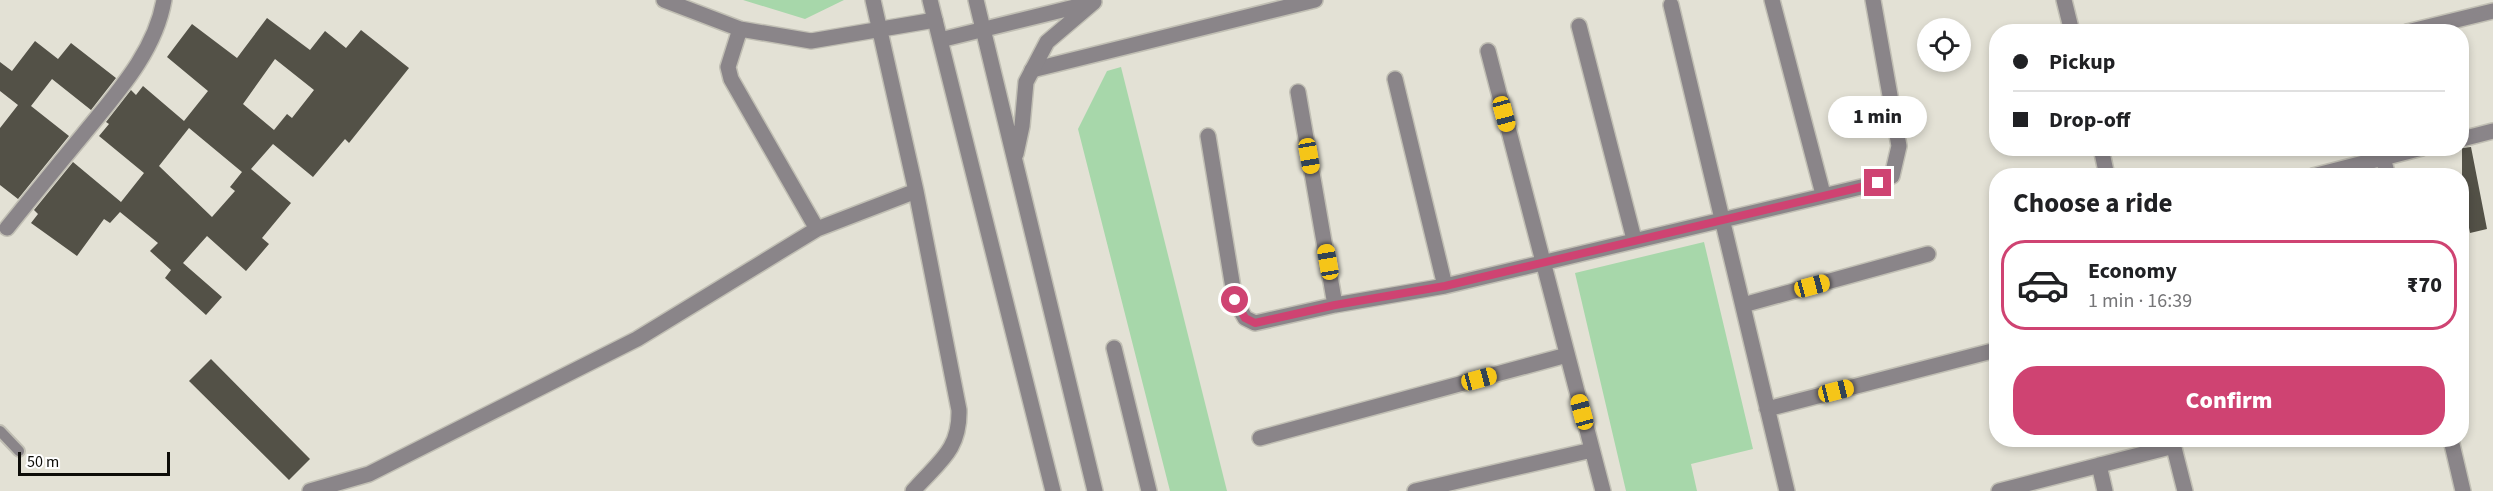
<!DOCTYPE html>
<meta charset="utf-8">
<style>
body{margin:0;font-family:"Source Sans 3",sans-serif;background:#f6f6f6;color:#202124;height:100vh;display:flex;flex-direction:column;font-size:22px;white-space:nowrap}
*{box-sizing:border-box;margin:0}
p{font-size:20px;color:#757577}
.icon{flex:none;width:33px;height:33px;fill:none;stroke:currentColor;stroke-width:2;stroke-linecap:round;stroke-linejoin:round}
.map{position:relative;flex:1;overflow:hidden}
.details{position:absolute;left:1989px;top:168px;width:480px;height:279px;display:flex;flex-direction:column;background:#fff;border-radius:24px;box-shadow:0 3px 9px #0003}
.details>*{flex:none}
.banner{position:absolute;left:1989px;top:24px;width:480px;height:132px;border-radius:24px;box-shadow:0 3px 9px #0003;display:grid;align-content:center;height:132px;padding:0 24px;background:#fff}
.controls{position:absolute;left:1917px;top:18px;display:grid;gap:12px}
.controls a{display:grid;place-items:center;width:54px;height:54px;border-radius:50%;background:#fff;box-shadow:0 3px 9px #0003;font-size:30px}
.scale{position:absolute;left:18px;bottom:15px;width:152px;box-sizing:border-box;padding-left:6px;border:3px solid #0d0c08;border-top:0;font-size:16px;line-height:21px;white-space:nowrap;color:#0d0c08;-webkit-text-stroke:4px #fff;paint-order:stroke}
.end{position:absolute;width:27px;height:27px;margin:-14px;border:8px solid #cf4372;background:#fff;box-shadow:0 0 0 3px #fff}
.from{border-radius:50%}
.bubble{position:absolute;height:42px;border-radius:21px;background:#fff;box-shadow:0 3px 9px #0003;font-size:20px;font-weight:800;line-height:42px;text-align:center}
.car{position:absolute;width:18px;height:36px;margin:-18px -9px;border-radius:8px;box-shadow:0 0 4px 2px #0007;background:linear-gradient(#f5c518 24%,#345 0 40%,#f5c518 0 76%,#345 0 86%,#f5c518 0)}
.banner b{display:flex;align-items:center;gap:21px;height:57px;font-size:22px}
.banner b+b{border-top:2px solid #e0e0e0}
.banner i{width:15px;height:15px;background:#202124}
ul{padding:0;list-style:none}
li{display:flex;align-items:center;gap:18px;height:90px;margin:0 12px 9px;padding:0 12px;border:3px solid #e0e0e0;border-radius:24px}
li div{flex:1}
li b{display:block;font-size:22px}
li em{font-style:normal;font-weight:800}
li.current{border-color:#cf4372}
li>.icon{width:54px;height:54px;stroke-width:1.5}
h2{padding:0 24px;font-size:27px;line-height:72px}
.button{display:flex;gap:12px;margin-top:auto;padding:12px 24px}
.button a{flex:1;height:69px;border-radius:24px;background:#cf4372;color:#fff;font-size:24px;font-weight:800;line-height:69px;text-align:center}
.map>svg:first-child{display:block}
.green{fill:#a7d7aa}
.building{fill:#535147;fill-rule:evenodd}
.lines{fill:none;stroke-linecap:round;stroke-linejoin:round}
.service-casing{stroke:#c1bfb4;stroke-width:14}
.minor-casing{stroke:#c1bfb4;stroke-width:18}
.tertiary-casing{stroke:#c1bfb4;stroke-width:18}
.service{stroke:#8a8589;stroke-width:10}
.minor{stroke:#8a8589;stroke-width:15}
.tertiary{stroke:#8a8589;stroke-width:15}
.route{stroke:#cf4372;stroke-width:8}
</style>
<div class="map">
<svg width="2493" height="491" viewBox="0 0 2493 491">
<rect width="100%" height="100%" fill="#e3e1d5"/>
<path class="green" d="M743 0H844L805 19Z
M1121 67 1227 491H1170L1078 129 1107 71Z
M1704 242 1753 449 1691 464 1697 491H1626L1575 273Z"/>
<path class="building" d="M267 18 310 50 325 31 346 48 361 30 409 68 349 143 345 139 313 177 273 144 251 169 291 203 262 238 269 244 246 271 207 236 183 263 222 297 206 315 165 278 171 270 150 251 158 243 120 212 110 223 104 219 77 256 31 223 38 214 34 210 73 162 121 202 144 173 99 136 109 124 106 122 131 90 136 95 143 86 184 121 208 91 167 57 192 24 237 58ZM275 59 314 90 292 118 287 114 274 130 243 104ZM189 128 242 172 230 187 235 191 212 217 159 166Z
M35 41 58 59 71 43 116 78 91 110 52 79 31 106 69 136 18 199 0 185V128L18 105 0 91V62L12 71Z
M2471 147 2487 229 2470 233 2462 192V148Z
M211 359 310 459 289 480 189 381Z"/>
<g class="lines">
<g class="service-casing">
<path id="service" d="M0 431 19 451"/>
</g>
<g class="minor-casing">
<path id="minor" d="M664 0 740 29 811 41 935 20
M873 0 916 191 959 410C960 451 938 462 913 491
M1772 0 1823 194
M2064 0 2072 32
M1671 5 1787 491
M1579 26 1634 239
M740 29 728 67 731 79 817 229
M2407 32 2493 11
M1488 51 1603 491
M1032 70 1315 0
M1395 79 1445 286
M1298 92 1335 305
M1208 136 1235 300 1245 318 1255 323 1335 305 1445 286 1878 183 1892 176 1899 146 1873 0
M2462 139 2493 131
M2101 148 2107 176
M2383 158 2388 176
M2313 176 2422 148
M7 228C32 197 57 166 82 136 115 95 155 53 164 0
M1743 305 1928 254
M1114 348 1149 491
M1767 409 1996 350
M1260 438 1567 355
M2172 440 2185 491
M2451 440 2463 491
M2099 465 2105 491
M310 491 369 474 637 339 817 229 916 191
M1415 491 1592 450
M1999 491 2174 446"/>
</g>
<g class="tertiary-casing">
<path id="tertiary" d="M930 0 1053 491
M976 0 1095 491
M940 40 1091 3
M1016 154 1022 126 1026 82 1047 42 1094 2"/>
</g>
<use href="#service" class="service"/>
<use href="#minor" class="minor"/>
<use href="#tertiary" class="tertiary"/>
</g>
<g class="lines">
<path class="route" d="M1235 300 1245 318 1255 323 1335 305 1445 286 1878 183"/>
</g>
</svg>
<div class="controls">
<a><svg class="icon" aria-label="locate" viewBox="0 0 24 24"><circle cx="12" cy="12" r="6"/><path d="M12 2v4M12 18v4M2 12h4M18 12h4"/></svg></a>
</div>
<div class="scale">50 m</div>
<i class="end from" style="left:1235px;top:300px"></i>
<i class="end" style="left:1878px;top:183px"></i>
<div class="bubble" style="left:1828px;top:96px;width:99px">1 min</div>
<i class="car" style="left:1504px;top:114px;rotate:165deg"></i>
<i class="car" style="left:1309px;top:156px;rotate:170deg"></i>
<i class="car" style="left:1328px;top:262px;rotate:350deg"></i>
<i class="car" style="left:1812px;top:286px;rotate:75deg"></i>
<i class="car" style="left:1479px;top:379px;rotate:75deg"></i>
<i class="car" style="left:1836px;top:391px;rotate:76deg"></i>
<i class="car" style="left:1582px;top:412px;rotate:345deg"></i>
<div class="banner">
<b><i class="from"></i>Pickup</b>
<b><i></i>Drop-off</b>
</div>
<section class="details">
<h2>Choose a ride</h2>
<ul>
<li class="current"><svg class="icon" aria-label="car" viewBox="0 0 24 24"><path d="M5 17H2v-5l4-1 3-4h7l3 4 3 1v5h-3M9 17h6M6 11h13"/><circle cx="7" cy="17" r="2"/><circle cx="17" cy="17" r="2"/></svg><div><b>Economy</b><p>1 min · 16:39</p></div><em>₹70</em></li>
</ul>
<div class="button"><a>Confirm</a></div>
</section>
</div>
